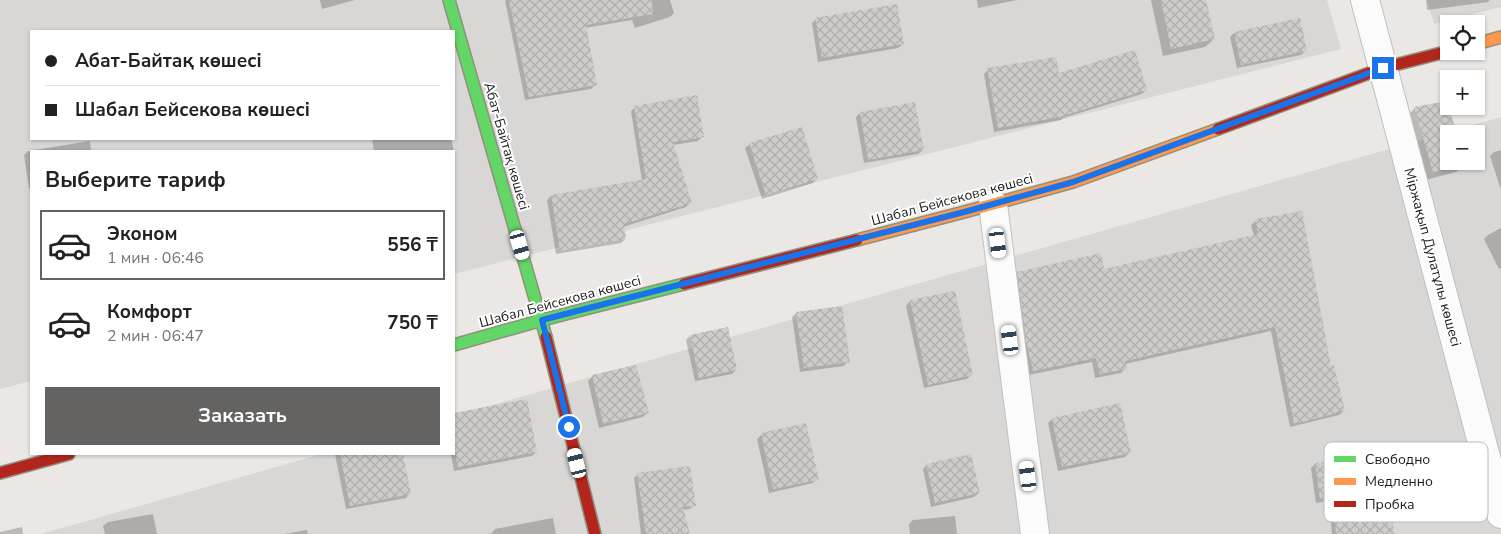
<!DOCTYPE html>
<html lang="ru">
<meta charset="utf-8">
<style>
body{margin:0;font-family:"Nunito Sans",sans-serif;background:#f6f6f6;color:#222;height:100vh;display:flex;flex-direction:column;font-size:19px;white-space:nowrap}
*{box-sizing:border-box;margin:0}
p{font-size:16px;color:#767676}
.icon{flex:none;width:28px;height:28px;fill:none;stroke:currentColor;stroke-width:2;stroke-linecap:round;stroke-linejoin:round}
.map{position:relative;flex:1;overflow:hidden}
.panel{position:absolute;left:30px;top:150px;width:425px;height:305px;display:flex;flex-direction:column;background:#fff;border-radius:0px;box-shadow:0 1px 4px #0004}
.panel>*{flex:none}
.top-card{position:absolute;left:30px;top:30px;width:425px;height:110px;border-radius:0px;box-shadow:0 1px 4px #0004;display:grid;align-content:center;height:110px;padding:0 15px;background:#fff}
.buttons{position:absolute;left:1440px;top:15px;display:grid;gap:10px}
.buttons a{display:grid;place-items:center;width:45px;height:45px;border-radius:0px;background:#fff;box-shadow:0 1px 4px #0004;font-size:25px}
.end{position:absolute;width:22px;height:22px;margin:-11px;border:6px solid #1a73e8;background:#fff;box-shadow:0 0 0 2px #fff}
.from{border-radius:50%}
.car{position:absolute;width:15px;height:30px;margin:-15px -8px;border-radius:6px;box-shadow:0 0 4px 1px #0007;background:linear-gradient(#fff 24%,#345 0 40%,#fff 0 76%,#345 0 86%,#fff 0)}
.top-card b{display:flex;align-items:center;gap:18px;height:48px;font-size:19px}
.top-card b+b{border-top:1px solid #e0e0e0}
.top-card i{width:12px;height:12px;background:#222}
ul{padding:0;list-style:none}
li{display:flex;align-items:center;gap:15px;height:70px;margin:0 10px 8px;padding:0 5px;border:2px solid transparent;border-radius:0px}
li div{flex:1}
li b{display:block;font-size:19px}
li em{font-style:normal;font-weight:700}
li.current{border-color:#646362}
li>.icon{width:45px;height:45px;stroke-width:1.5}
h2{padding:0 15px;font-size:22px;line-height:60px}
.primary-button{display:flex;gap:10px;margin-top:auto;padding:10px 15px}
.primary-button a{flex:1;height:58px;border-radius:0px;background:#646362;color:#fff;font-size:20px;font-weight:700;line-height:58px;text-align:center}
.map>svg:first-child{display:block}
.residential{fill:#d9d7d6;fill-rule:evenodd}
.shadow{fill:#0003}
.building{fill:url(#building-cross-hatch)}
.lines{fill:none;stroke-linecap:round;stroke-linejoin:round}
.street-casing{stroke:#c1c0bf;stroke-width:30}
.fast-casing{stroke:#91917e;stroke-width:14}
.slow-casing{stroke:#91917e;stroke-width:14}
.jam-casing{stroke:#91917e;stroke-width:14}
.street{stroke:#fcfbfb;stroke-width:28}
.fast{stroke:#63d668;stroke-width:11}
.slow{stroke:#ff974d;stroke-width:11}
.jam{stroke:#b3261e;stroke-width:11}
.route{stroke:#1a73e8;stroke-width:6}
.labels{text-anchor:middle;stroke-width:4;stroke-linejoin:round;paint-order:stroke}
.street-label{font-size:14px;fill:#1c1c1c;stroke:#fff}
.key{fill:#fff;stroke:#bbb;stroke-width:1}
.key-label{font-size:14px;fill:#1c1c1c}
</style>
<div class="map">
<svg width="1501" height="534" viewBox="0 0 1501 534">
<defs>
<pattern id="building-cross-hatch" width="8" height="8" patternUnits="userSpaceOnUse" patternTransform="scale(1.25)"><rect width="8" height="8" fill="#ceccc9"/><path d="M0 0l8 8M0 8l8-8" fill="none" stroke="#b0afac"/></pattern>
</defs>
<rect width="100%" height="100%" fill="#eae7e4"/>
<path class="residential" d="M0 0H1327L1341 49 454 274V151H31V381L0 389ZM31 31H454V139H31Z
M1427 0H1501V7L1434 24Z
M1501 117V534H41L322 454H454V416ZM1449 134H1476V161H1449Z"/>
<path class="shadow" d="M320 0H355L322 9Z
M505 0H670L674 13 670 17 635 28 632 20 585 28 595 85 591 89 525 100Z
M977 0H1017L978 8Z
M1151 0H1205L1214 39 1205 47 1163 56Z
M1426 0H1490L1488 2 1427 10Z
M816 19 903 44 898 48 818 62 812 23Z
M1234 33 1306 50 1301 55 1237 68 1230 37Z
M988 70 1058 74 1146 90 1142 94 1063 118 1061 120 994 132 984 74Z
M635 107 703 136 698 141 673 145 690 203 686 207 623 227 625 239 621 243 556 254 547 200 551 196 642 181 631 111Z
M1415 108 1449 134V161L1465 164 1456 172 1425 180 1406 117Z
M860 113 923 150 918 154 864 163 856 117Z
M372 139H451L455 155 454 156V151H374Z
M90 141 91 151H31V188H29L24 155 28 151Z
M750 144 817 178 813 183 762 199 745 148Z
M1501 150V190L1490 156 1494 152Z
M1256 221 1330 368 1344 411 1339 415 1290 427 1271 331 1125 364 1126 368 1121 373 1095 378 1092 362 1029 375 1022 346 1013 278 1018 273 1103 270 1254 236 1251 225Z
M1501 228V268L1499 269 1484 239 1488 235Z
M954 292 971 375 967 379 924 388 906 306 910 301Z
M796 313 848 361 844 366 800 372 792 317Z
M690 336 736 370 732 374 695 381 686 340Z
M636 366 647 413 643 417 599 428 588 381 592 377Z
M526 400 536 452 532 456 454 471 451 454H454V414Z
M1119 405 1129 453 1125 457 1058 471 1048 423 1052 419Z
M762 434 817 479 813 483 769 493 757 439Z
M335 454H402L410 493 406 498 346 509Z
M1315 464 1393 534H1332L1329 501 1316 503 1311 468Z
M927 465 979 493 974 497 931 507 923 469Z
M638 474 694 505 690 509 683 510 689 534H641L634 478Z
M153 514 157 534H105L103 526 108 522Z
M955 516 957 534H910L909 524 913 520Z
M553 518 556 534H491L495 529Z
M22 527 23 534H0V532Z
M307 530 308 534H284Z"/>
<path class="building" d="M509 0H652L653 14 586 25 597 85 529 97Z
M1161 0H1206L1215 39 1171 49Z
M897 4 904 44 822 58 815 18Z
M1300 18 1307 51 1241 65 1234 32Z
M1135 50 1147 90 1066 115V116L998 128 987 68 1056 57 1059 73Z
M697 95 704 137 673 142 692 203 624 224 626 239 560 251 551 195 646 179 634 106Z
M1447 101 1457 134H1449V161H1465L1466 164 1433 172 1414 107Z
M915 102 924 150 868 160 860 112Z
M802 127 818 179 766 195 749 143Z
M1302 211 1331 366 1334 365 1345 411 1294 424 1275 327 1125 361 1127 369 1100 374 1096 358 1033 371 1026 341 1017 272 1101 253 1104 269 1258 234 1255 219Z
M955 291 973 375 928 385 910 300Z
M842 306 850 362 804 368 796 312Z
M728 327 737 370 699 378 690 335Z
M636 365 649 413 603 424 592 375Z
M527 399 537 452 458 467 454 446V413Z
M1120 403 1131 453 1062 467 1052 418Z
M806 423 819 480 773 489 761 433Z
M340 454H403L411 494 350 506Z
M971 454 980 493 935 503 926 464Z
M1385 454 1394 534H1336L1333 498 1320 499 1315 463Z
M690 466 696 506 683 507 690 534H646L637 473Z"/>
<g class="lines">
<g class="street-casing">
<path id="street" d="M1365 0 1501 514
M993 204 1035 534"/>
</g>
<g class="fast-casing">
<path id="fast" d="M449 0 546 337
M454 345 542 320 684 284"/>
</g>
<g class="slow-casing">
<path id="slow" d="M1476 44 1501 37
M857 240 968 211 1073 182 1218 129"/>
</g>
<g class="jam-casing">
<path id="jam" d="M1218 129 1383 68 1449 51
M684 284 857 240
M546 337 595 534
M0 473 69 454"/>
</g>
<use href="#street" class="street"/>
<use href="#fast" class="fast"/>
<use href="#slow" class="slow"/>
<use href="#jam" class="jam"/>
</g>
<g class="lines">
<path class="route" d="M569 427 542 320 968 211 1073 182 1383 68"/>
</g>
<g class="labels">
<g class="street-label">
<text transform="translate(507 146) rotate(74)" y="5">Абат-Байтақ көшесі</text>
<text transform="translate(952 199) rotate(-15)" y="5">Шабал Бейсекова көшесі</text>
<text transform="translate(1433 257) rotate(75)" y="5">Міржақып Дулатұлы көшесі</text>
<text transform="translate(560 301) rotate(-15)" y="5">Шабал Бейсекова көшесі</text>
</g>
</g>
<rect x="1324" y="442" width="164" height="80" rx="8" class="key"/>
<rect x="1334" y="456" width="22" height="6" fill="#63d668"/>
<rect x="1334" y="478" width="22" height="7" fill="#ff974d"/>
<rect x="1334" y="501" width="22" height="6" fill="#b3261e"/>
<g class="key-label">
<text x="1365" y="464">Свободно</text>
<text x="1365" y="486">Медленно</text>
<text x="1365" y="509">Пробка</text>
</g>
</svg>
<div class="buttons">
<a><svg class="icon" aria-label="locate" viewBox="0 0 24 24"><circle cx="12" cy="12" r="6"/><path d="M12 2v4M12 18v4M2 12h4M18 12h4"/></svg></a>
<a>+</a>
<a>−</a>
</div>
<i class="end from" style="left:569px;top:427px"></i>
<i class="end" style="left:1383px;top:68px"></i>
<i class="car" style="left:998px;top:243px;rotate:173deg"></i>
<i class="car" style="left:520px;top:245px;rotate:164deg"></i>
<i class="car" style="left:1010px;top:340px;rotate:353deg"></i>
<i class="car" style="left:577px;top:463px;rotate:346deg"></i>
<i class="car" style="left:1028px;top:476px;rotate:353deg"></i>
<div class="top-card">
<b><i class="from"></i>Абат-Байтақ көшесі</b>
<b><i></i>Шабал Бейсекова көшесі</b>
</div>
<section class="panel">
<h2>Выберите тариф</h2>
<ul>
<li class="current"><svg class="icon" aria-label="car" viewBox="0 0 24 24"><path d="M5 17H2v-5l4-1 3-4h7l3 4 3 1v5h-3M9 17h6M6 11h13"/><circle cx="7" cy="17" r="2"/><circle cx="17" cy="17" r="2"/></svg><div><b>Эконом</b><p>1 мин · 06:46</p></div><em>556 ₸</em></li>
<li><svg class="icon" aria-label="car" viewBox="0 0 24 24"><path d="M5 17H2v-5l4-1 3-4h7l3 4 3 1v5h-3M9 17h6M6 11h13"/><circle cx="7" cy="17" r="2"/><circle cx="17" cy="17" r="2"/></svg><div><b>Комфорт</b><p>2 мин · 06:47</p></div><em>750 ₸</em></li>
</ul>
<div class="primary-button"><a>Заказать</a></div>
</section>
</div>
